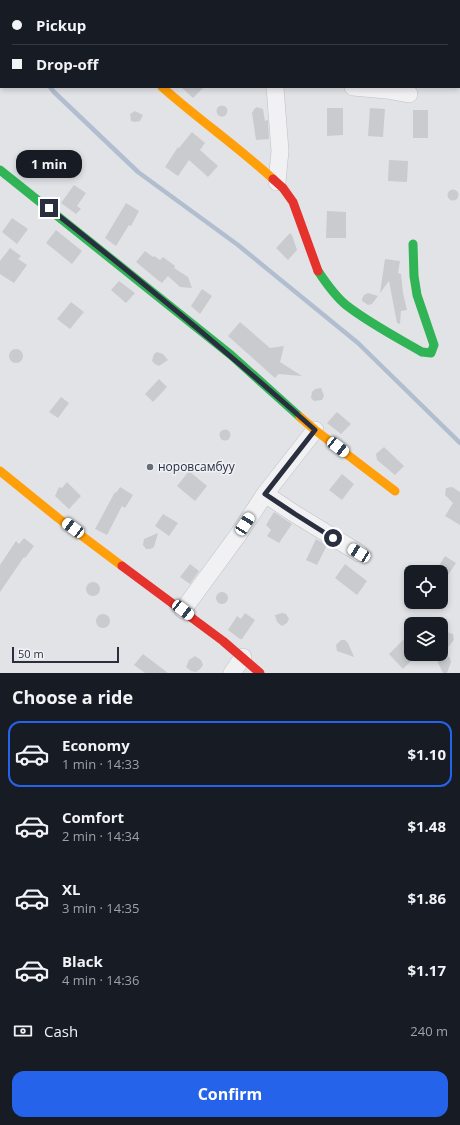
<!DOCTYPE html>
<meta charset="utf-8">
<style>
body{margin:0;font-family:"Open Sans",sans-serif;background:#20242c;color:#f1f3f6;height:100vh;display:flex;flex-direction:column;font-size:15px;white-space:nowrap}
*{box-sizing:border-box;margin:0}
p{font-size:13px;color:#9ea1a6}
.icon{flex:none;width:22px;height:22px;fill:none;stroke:currentColor;stroke-width:2;stroke-linecap:round;stroke-linejoin:round}
.map{position:relative;height:673px;overflow:hidden}
.sheet{display:flex;flex-direction:column;background:#171b24;flex:1}
.sheet>*{flex:none}
.guide{position:absolute;left:0px;top:0px;width:460px;height:88px;box-shadow:0 2px 6px #0003;display:grid;align-content:center;height:88px;padding:0 12px;background:#171b24}
.buttons{position:absolute;left:404px;top:565px;display:grid;gap:8px}
.buttons a{display:grid;place-items:center;width:44px;height:44px;border-radius:8px;background:#171b24;box-shadow:0 2px 6px #0003;font-size:20px}
.scale{position:absolute;left:12px;bottom:10px;width:107px;box-sizing:border-box;padding-left:4px;border:2px solid #292f3f;border-top:0;font-size:11px;line-height:14px;white-space:nowrap;color:#292f3f;-webkit-text-stroke:3px #eff1f6;paint-order:stroke}
.end{position:absolute;width:18px;height:18px;margin:-9px;border:5px solid #292f3f;background:#fff;box-shadow:0 0 0 2px #fff}
.from{border-radius:50%}
.bubble{position:absolute;height:28px;border-radius:12px;background:#171b24;box-shadow:0 2px 6px #0003;font-size:13px;font-weight:700;line-height:28px;text-align:center}
.car{position:absolute;width:12px;height:24px;margin:-12px -6px;border-radius:5px;box-shadow:0 0 3px 1px #0007;background:linear-gradient(#fff 24%,#345 0 40%,#fff 0 76%,#345 0 86%,#fff 0)}
.guide b{display:flex;align-items:center;gap:14px;height:38px;font-size:15px}
.guide b+b{border-top:1px solid #363941}
.guide i{width:10px;height:10px;background:#f1f3f6}
ul{padding:0;list-style:none}
li{display:flex;align-items:center;gap:12px;height:66px;margin:0 8px 6px;padding:0 4px;border:2px solid transparent;border-radius:12px}
li div{flex:1}
li b{display:block;font-size:15px}
li em{font-style:normal;font-weight:700}
li.current{border-color:#2563eb}
li>.icon{width:36px;height:36px;stroke-width:1.5}
h2{padding:0 12px;font-size:18px;line-height:48px}
.pay{display:flex;align-items:center;gap:10px;height:44px;padding:0 12px;font-size:15px}
.pay p{margin-inline-start:auto}
.action{display:flex;gap:8px;margin-top:auto;padding:8px 12px}
.action a{flex:1;height:46px;border-radius:12px;background:#2563eb;color:#fff;font-size:16px;font-weight:700;line-height:46px;text-align:center}
.map>svg:first-child{display:block}
.lines{fill:none;stroke-linecap:round;stroke-linejoin:round}
.stream{stroke:#b1bed0;stroke-width:4.5}
.building{fill:#cacbce}
.street-casing{stroke:#c0c1c4;stroke-width:18}
.street{stroke:#f1f1f3;stroke-width:17}
.fast{stroke:#30b455;stroke-width:9}
.slow{stroke:#ff9f0a;stroke-width:9}
.jam{stroke:#e5322d;stroke-width:9}
.route{stroke:#292f3f;stroke-width:5}
.poi-dot{fill:#6a6e79;stroke:#eff1f6;stroke-width:1.5}
.labels{text-anchor:middle;stroke-width:3;stroke-linejoin:round;paint-order:stroke}
.poi-label{font-size:12px;fill:#292f3f;stroke:#eff1f6;text-anchor:start}
</style>
<div class="map">
<svg width="460" height="673" viewBox="0 0 460 673">
<rect width="100%" height="100%" fill="#e2e3e6"/>
<g class="lines">
<path class="stream" d="M0 13 1 15
M50 87 54 92 138 172 238 245 358 343 460 443"/>
</g>
<path class="building" d="M181 87H204L193 98Z
M216.5 111a5.5 5.5 0 1 1 11 0a5.5 5.5 0 1 1-11 0Z
M257 107 263 109 265 121 268 120 269 139 256 140 252 113 254 109Z
M327 108H343V135L327 136Z
M370 108 385 109 383 137 368 136Z
M413 110H428V138H413Z
M135 111 143 115 140 121 135 122 131 121 130 114Z
M192 132 205 143 200 150 218 166 208 177 189 160 178 176 165 167 178 147 179 148Z
M389 160 408 161 407 182 388 181Z
M74 185 86 193 77 206 81 209 76 214 61 203Z
M447.5 195a5.5 5.5 0 1 1 11 0a5.5 5.5 0 1 1-11 0Z
M126 203 139 211 131 226 129 225 116 246 105 238Z
M327 211 346 212V238H326Z
M12 218 28 229 17 244 2 232Z
M56 230 82 251 72 264 46 243Z
M290 233 292 235 297 250 288 260 276 248Z
M10 248 21 256 18 259 27 265 14 283 0 274V261Z
M145 251 153 257 154 256 160 260 163 257 175 266 174 268 188 277 192 288 180 287 168 276 162 283 159 281 136 262Z
M385 259 400 261 398 273 401 274 403 293 407 310 401 311 400 324 397 323 389 281 380 293Z
M119 281 135 293 126 303 111 290Z
M202 289 212 296 200 314 191 306Z
M368 293 378 296 372 304 368 305 362 301V299L364 295Z
M71 302 84 312 70 329 57 319Z
M240 322 270 348 284 346 280 362 302 376 278 374 275 378 228 336Z
M9 356a7 7 0 1 1 14 0a7 7 0 1 1-14 0Z
M157 352 163 354 168 360 159 366 155 364 152 361 154 354Z
M159 379 167 387 153 402 145 394Z
M321 388 324 396 322 400 314 401 311 398 312 392 315 389Z
M61 397 69 403 58 418 49 412Z
M337 412 351 424 341 434 327 423Z
M219.5 435a5.5 5.5 0 1 1 11 0a5.5 5.5 0 1 1-11 0Z
M384 447 404 466 395 475 377 460 376 454Z
M189 471 207 486 195 501 177 486Z
M342 474 354 484 342 500 329 490Z
M67 482 81 496 69 509 55 496 59 487 62 488Z
M120 487 133 495 125 508 122 506 107 535 95 529 115 492 116 493Z
M452 487 460 492V525L445 516 453 503 445 495 446 488Z
M274 512 292 524 279 543 267 536 271 530 266 525Z
M163 514 178 523 169 536 155 526Z
M158 533 154 547 150 549H146L143 545 144 539Z
M24 538 34 546 25 558 24 557 0 592V565L16 541 19 544Z
M316 539 327 545 317 565 306 560Z
M445 556 456 563 441 586V572H435Z
M190 564 199 571 190 584 180 577Z
M345 564 367 581 357 595 335 578Z
M86 589a7 7 0 1 1 14 0a7 7 0 1 1-14 0Z
M216 598a6 6 0 1 1 12 0a6 6 0 1 1-12 0Z
M245 613 255 620 242 639H240L228 630 237 616 241 619Z
M282 613 286 614 289 619 287 623 282 626 277 622 275 615Z
M96 621a7 7 0 1 1 14 0a7 7 0 1 1-14 0Z
M447 632 453 634 454 640 445 651 441 638 443 634Z
M404 639 411 646V661L403 669 389 654Z
M341 640H345L348 643 354 657 337 651 336 645Z
M143 654 168 673H145L134 665Z
M438 654H446L450 658 451 662 447 673H443L438 663Z
M195 656 201 660 203 665 200 669 196 672 191 671 186 667 189 660Z"/>
<g class="lines">
<g class="street-casing">
<path id="street" d="M44 0 45 1
M275 87 280 151 277 182
M353 87 386 90 409 94
M265 494 295 514 359 553
M183 610 238 535 265 494 315 430
M232 673 243 657"/>
</g>
<use href="#street" class="street"/>
<path class="fast" d="M0 170 231 355 300 417
M318 271C326 283 335 296 346 305 369 323 396 337 422 352L431 353 434 345 417 295 414 276 413 244"/>
<path class="slow" d="M162 87C198 119 237 146 273 179
M300 417 315 430 395 491
M0 471 58 518 122 566"/>
<path class="jam" d="M273 179 283 188 293 202 318 271
M122 566 223 641 260 673"/>
</g>
<g class="lines">
<path class="route" d="M49 208C140 280 229 353 315 430L265 494 295 514 333 538"/>
</g>
<circle class="poi-dot" cx="150" cy="467" r="4"/>
<g class="labels">
<g class="poi-label">
<text x="158" y="471">норовсамбуу</text>
</g>
</g>
</svg>
<div class="buttons">
<a><svg class="icon" aria-label="locate" viewBox="0 0 24 24"><circle cx="12" cy="12" r="6"/><path d="M12 2v4M12 18v4M2 12h4M18 12h4"/></svg></a>
<a><svg class="icon" aria-label="layers" viewBox="0 0 24 24"><path d="M12 4l9 5-9 5-9-5zM3 14l9 5 9-5"/></svg></a>
</div>
<div class="scale">50 m</div>
<i class="end from" style="left:333px;top:538px"></i>
<i class="end" style="left:49px;top:208px"></i>
<div class="bubble" style="left:16px;top:150px;width:66px">1 min</div>
<i class="car" style="left:338px;top:447px;rotate:128deg"></i>
<i class="car" style="left:245px;top:524px;rotate:33deg"></i>
<i class="car" style="left:73px;top:528px;rotate:307deg"></i>
<i class="car" style="left:359px;top:553px;rotate:301deg"></i>
<i class="car" style="left:183px;top:610px;rotate:128deg"></i>
<div class="guide">
<b><i class="from"></i>Pickup</b>
<b><i></i>Drop-off</b>
</div>
</div>
<section class="sheet">
<h2>Choose a ride</h2>
<ul>
<li class="current"><svg class="icon" aria-label="car" viewBox="0 0 24 24"><path d="M5 17H2v-5l4-1 3-4h7l3 4 3 1v5h-3M9 17h6M6 11h13"/><circle cx="7" cy="17" r="2"/><circle cx="17" cy="17" r="2"/></svg><div><b>Economy</b><p>1 min · 14:33</p></div><em>$1.10</em></li>
<li><svg class="icon" aria-label="car" viewBox="0 0 24 24"><path d="M5 17H2v-5l4-1 3-4h7l3 4 3 1v5h-3M9 17h6M6 11h13"/><circle cx="7" cy="17" r="2"/><circle cx="17" cy="17" r="2"/></svg><div><b>Comfort</b><p>2 min · 14:34</p></div><em>$1.48</em></li>
<li><svg class="icon" aria-label="car" viewBox="0 0 24 24"><path d="M5 17H2v-5l4-1 3-4h7l3 4 3 1v5h-3M9 17h6M6 11h13"/><circle cx="7" cy="17" r="2"/><circle cx="17" cy="17" r="2"/></svg><div><b>XL</b><p>3 min · 14:35</p></div><em>$1.86</em></li>
<li><svg class="icon" aria-label="car" viewBox="0 0 24 24"><path d="M5 17H2v-5l4-1 3-4h7l3 4 3 1v5h-3M9 17h6M6 11h13"/><circle cx="7" cy="17" r="2"/><circle cx="17" cy="17" r="2"/></svg><div><b>Black</b><p>4 min · 14:36</p></div><em>$1.17</em></li>
</ul>
<div class="pay"><svg class="icon" aria-label="cash" viewBox="0 0 24 24"><path d="M3 7h18v10H3z"/><circle cx="12" cy="12" r="2"/></svg>Cash<p>240 m</p></div>
<div class="action"><a>Confirm</a></div>
</section>
